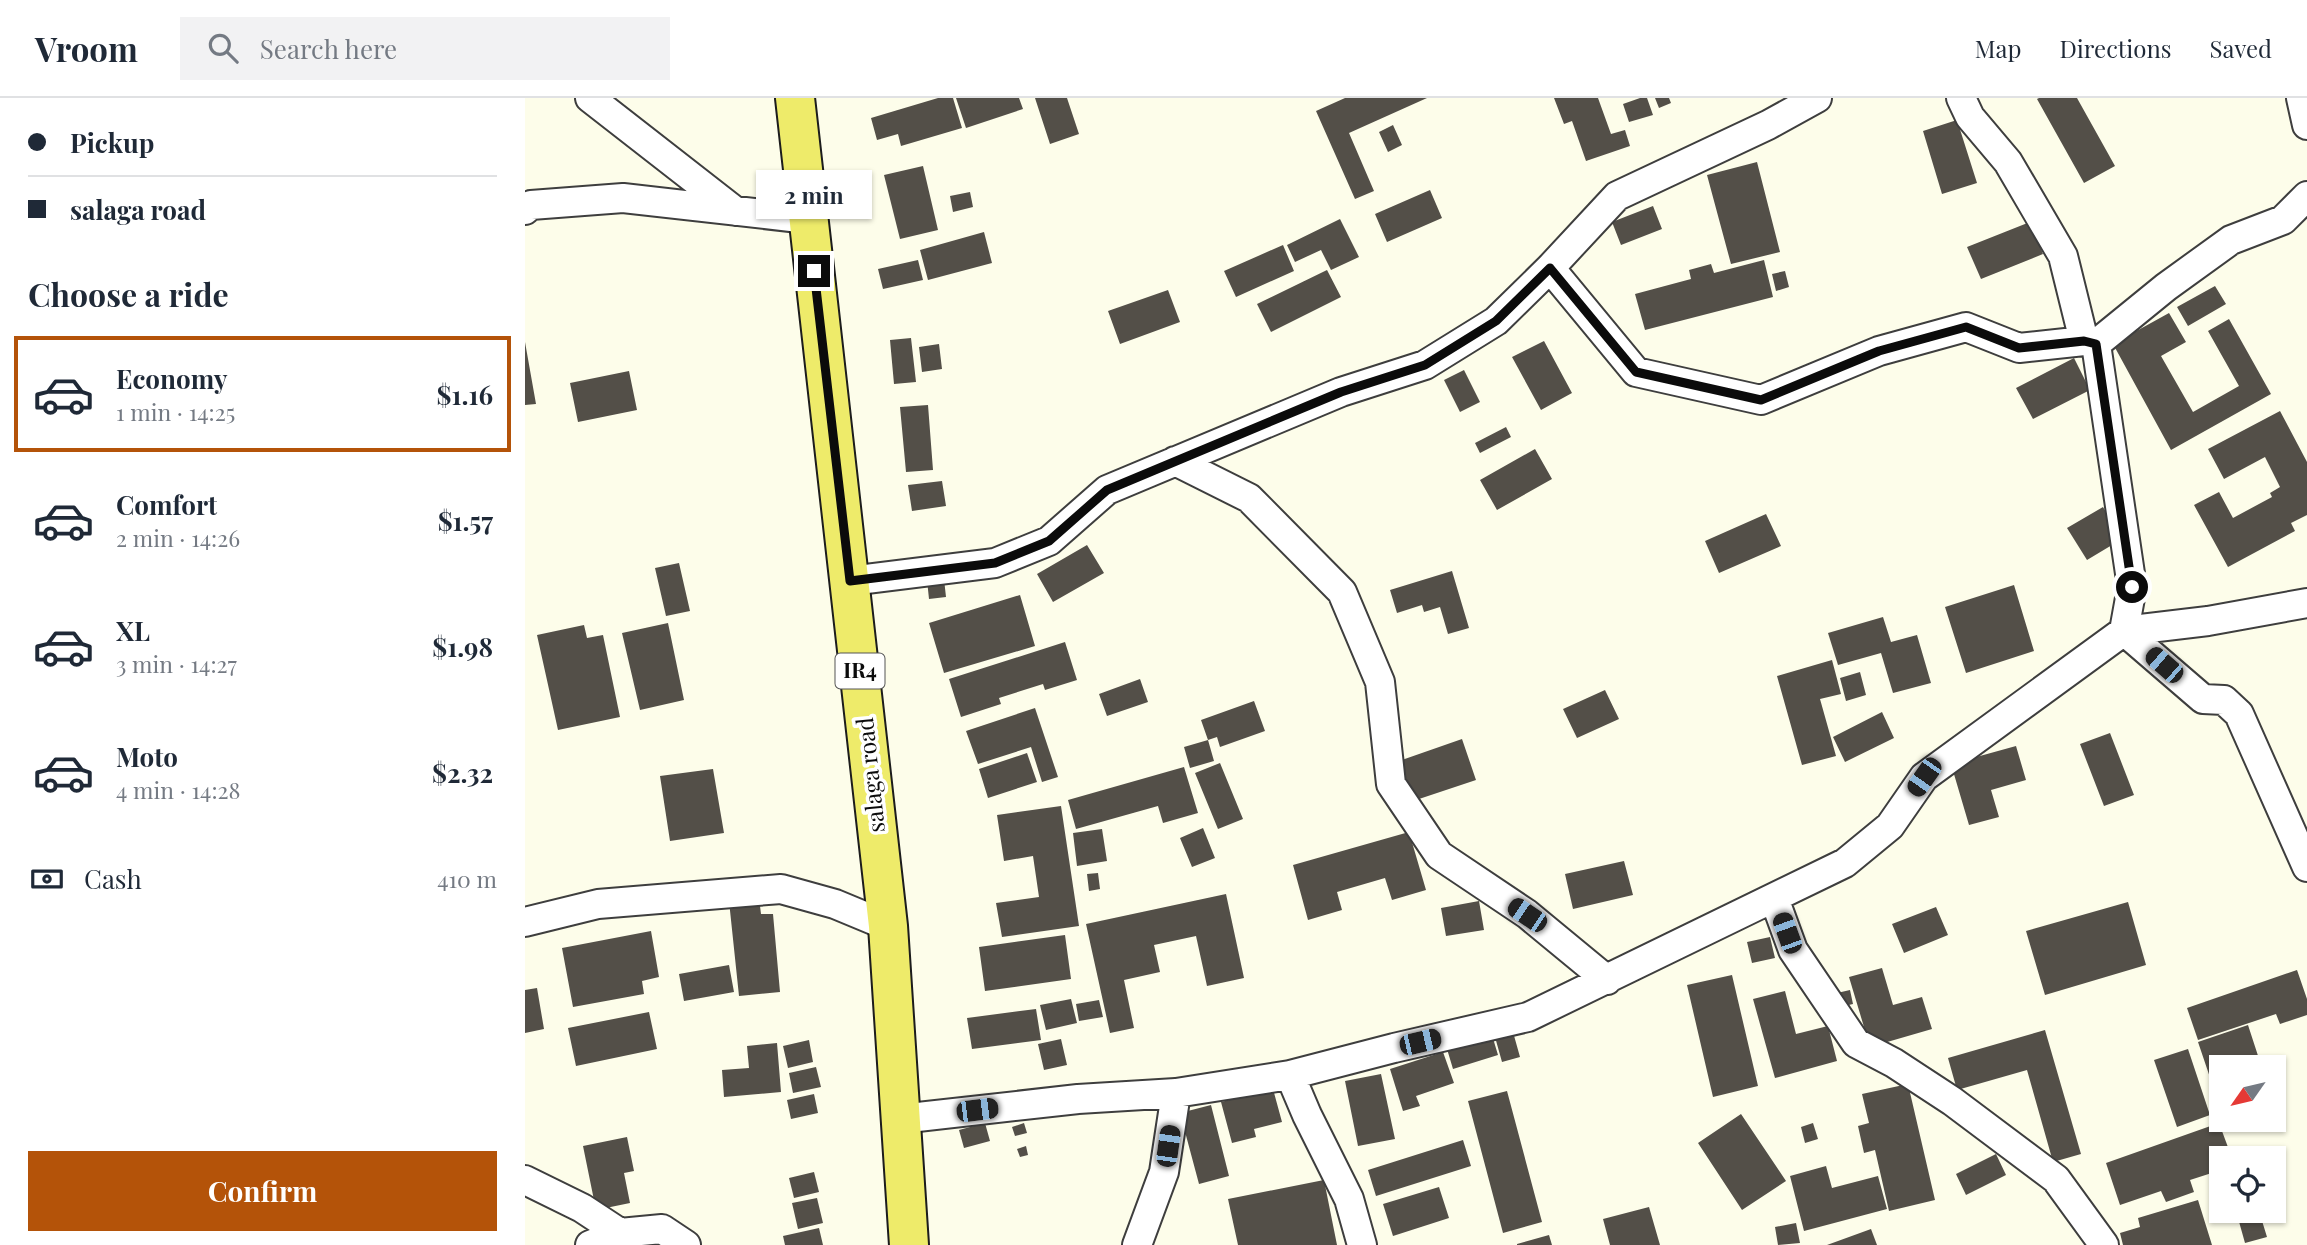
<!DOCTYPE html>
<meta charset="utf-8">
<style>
body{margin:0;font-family:"Playfair Display",serif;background:#f2f2f3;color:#1f2937;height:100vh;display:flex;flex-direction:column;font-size:26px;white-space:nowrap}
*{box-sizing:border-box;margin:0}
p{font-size:23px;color:#747a83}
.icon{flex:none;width:38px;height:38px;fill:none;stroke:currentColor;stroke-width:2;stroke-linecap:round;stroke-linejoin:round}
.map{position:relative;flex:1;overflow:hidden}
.panel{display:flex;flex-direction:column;background:#fff;width:525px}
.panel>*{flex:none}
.hud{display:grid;align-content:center;height:154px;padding:0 28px;background:#fff}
.needle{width:46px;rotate:236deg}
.fabs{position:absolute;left:1684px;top:957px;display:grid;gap:14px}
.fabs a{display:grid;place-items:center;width:77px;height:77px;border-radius:0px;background:#fff;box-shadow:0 2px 5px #0004;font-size:35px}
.end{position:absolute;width:32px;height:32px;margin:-16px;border:9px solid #0b0b0b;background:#fff;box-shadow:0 0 0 4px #fff}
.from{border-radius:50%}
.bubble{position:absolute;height:49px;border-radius:0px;background:#fff;box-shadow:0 2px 5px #0004;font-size:23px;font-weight:700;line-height:49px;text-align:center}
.car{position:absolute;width:21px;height:42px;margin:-21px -10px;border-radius:9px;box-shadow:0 0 5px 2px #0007;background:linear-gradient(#222 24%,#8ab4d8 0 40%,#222 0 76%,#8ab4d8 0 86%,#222 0)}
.hud b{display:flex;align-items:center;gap:24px;height:66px;font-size:26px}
.hud b+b{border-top:2px solid #e0e1e3}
.hud i{width:18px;height:18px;background:#1f2937}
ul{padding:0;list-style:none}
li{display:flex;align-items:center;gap:21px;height:116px;margin:0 14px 10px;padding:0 14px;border:4px solid transparent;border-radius:0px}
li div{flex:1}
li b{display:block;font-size:26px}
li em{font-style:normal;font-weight:700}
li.selected{border-color:#b45309}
li>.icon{width:63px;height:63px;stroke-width:1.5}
h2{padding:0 28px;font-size:32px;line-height:84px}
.pay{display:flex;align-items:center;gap:18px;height:77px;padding:0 28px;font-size:26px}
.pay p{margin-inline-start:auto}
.button{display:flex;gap:14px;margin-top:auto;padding:14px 28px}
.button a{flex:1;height:80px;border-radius:0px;background:#b45309;color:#fff;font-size:28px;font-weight:700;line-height:80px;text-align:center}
header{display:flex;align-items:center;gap:42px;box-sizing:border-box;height:98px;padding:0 35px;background:#fff;border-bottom:2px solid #e0e1e3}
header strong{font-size:33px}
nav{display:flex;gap:38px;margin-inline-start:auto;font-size:24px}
.search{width:490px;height:63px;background:#f2f2f3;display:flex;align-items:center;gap:18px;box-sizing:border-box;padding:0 24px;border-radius:0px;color:#747a83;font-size:26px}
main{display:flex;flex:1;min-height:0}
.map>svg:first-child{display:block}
.building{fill:#534f48}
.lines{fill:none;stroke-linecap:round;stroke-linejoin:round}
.street-casing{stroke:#3e3e3e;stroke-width:32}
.primary-casing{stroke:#1c1c1c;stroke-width:42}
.street{stroke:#fff;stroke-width:28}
.primary{stroke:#eeeb6a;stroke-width:38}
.route{stroke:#0b0b0b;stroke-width:9}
.labels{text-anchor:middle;stroke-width:7;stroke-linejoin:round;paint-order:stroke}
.shield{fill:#fff;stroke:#545454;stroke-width:2}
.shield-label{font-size:21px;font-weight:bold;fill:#0b0b0b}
.street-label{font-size:23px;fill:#0b0b0b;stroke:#fff}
</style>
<header>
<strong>Vroom</strong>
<div class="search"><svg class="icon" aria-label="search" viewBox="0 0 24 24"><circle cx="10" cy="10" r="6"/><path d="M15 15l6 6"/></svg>Search here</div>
<nav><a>Map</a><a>Directions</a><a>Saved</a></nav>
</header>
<main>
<section class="panel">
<div class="hud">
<b><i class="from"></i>Pickup</b>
<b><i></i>salaga road</b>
</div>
<h2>Choose a ride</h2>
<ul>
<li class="selected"><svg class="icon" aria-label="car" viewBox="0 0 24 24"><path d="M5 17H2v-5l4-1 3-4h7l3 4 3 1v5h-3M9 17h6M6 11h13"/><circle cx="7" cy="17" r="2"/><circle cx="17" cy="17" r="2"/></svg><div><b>Economy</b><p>1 min · 14:25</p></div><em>$1.16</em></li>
<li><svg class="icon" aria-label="car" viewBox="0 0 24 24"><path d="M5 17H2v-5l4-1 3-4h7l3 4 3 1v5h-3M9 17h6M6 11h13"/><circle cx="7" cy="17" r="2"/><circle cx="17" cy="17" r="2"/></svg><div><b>Comfort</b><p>2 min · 14:26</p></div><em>$1.57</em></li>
<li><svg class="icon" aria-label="car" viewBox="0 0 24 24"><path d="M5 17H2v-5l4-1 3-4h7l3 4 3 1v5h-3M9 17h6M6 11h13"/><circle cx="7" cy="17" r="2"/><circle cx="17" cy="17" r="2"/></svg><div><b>XL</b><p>3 min · 14:27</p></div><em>$1.98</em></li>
<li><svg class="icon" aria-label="car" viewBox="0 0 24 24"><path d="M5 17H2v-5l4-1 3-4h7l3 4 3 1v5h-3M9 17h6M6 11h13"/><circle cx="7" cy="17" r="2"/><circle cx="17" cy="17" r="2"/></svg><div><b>Moto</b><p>4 min · 14:28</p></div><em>$2.32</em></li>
</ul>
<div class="pay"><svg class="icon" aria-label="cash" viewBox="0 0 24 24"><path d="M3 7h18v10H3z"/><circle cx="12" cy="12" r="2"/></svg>Cash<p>410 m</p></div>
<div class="button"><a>Confirm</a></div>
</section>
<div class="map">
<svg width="1782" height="1147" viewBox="0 0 1782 1147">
<rect width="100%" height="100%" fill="#fdfdea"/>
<path class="building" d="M413 0H428L437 30 376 48 373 36 352 42 346 20Z
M431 0H494L498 11 441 30Z
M510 0H542L554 36 525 46Z
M820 0H902L824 35 849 93 830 101 791 13Z
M1029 0H1073L1086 36 1100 32 1105 48 1061 63 1047 23 1039 26Z
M1115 0H1122L1128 17 1104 24 1098 6Z
M1130 0H1144L1146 5 1134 10Z
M1514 0H1552L1590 68 1559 85 1512 1Z
M1432 22 1452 85 1417 96 1398 33Z
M868 27 877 47 863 54 854 34Z
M1232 64 1255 154 1206 166 1182 77Z
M398 68 413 132 375 141 359 77Z
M905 92 917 120 862 144 850 116Z
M445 94 448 109 428 114 425 98Z
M1128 108 1137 131 1096 147 1087 124Z
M815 121 834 159 806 172 796 152 770 164 762 147Z
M1505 124 1518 156 1456 181 1442 149Z
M459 134 467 165 403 182 395 152Z
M758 147 769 173 711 199 699 173Z
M393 162 398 182 358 191 353 171Z
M1239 162 1248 199 1120 232 1110 196 1166 181 1164 172 1186 166 1189 175Z
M802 172 816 199 746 234 732 206Z
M1260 173 1264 189 1251 193 1247 176Z
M1690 188 1701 206 1663 228 1652 209Z
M643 192 655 224 595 246 583 213Z
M1644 215 1661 244 1636 258 1668 314 1714 288 1683 233 1704 221 1746 296 1646 352 1588 246Z
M386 240 391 284 369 286 365 242Z
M1019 243 1047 295 1016 312 987 259Z
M0 244 11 306 0 307Z
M414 246 417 271 397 274 394 249Z
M1549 260 1565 292 1508 321 1491 290Z
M939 272 955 304 935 314 919 282Z
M104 273 112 312 53 324 45 285Z
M403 307 408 372 381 374 375 309Z
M1755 313 1782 364V417L1766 425 1770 433 1703 469 1669 407 1694 394 1708 420 1747 399 1745 395 1755 389 1740 359 1699 381 1683 351Z
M981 329 986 339 955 355 950 345Z
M1010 351 1027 381 972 412 955 382Z
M417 383 421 408 387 413 383 387Z
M1578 409 1597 441 1562 462 1542 430Z
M1241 416 1256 448 1194 475 1180 443Z
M562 447 579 475 528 504 512 476Z
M154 465 165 513 141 518 130 470Z
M927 473 944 530 923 536 915 509 899 514 897 507 872 515 865 492Z
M419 481 421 499 404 501 402 482Z
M1489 487 1509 553 1441 575 1420 509Z
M495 497 510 548 419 575 404 525Z
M1358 519 1366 544 1392 537 1406 585 1368 595 1356 555 1313 567 1303 535Z
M143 525 159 602 115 612 97 535Z
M59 527 62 540 78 537 95 619 33 632 12 537Z
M540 544 552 582 520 592 518 586 474 600 476 606 436 619 424 581Z
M1307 562 1316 596 1295 601 1311 658 1277 667 1252 578Z
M1335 574 1341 597 1321 603 1315 580Z
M615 581 623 604 582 618 574 596Z
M1080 592 1094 621 1052 640 1038 611Z
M729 603 740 633 695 649 692 639 683 642 676 622Z
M510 610 533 679 517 684 506 649 453 666 441 633Z
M1357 614 1369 640 1320 664 1308 639Z
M1585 635 1609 697 1579 708 1555 646Z
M937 641 951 682 888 703 874 663Z
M683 642 689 663 665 670 659 649Z
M1491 648 1501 682 1466 692 1474 719 1444 727 1426 666Z
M502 655 512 684 463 700 454 671Z
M695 665 718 721 693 731 670 675Z
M659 669 673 715 638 725 633 708 551 731 543 702Z
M188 671 199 735 145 743 135 678Z
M536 708 554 828 477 839 471 805 514 799 508 758 479 763 472 717Z
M678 730 690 760 667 769 655 740Z
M577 731 582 763 552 768 548 735Z
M884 734 901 792 867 802 860 780 812 794 817 812 783 822 768 767Z
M1099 763 1108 797 1048 811 1040 776Z
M573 775 575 791 564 793 562 776Z
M701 796 719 880 682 888 671 838 629 847 635 874 599 882 609 930 585 935 561 826Z
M234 800 236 816H248L255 894 214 898 204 803Z
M954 803 959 832 921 838 916 810Z
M1603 804 1621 867 1520 897 1501 833Z
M1411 809 1423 837 1379 855 1367 826Z
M126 833 134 879 117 883 119 896 48 909 37 850Z
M540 837 546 881 460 893 454 849Z
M1245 839 1250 860 1227 865 1222 844Z
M204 867 209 894 159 903 154 876Z
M1357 870 1368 907 1397 899 1407 931 1345 949 1324 879Z
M1772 872 1782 901V917L1755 926 1751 916 1673 942 1662 910Z
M1207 877 1233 988 1188 999 1162 887Z
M12 890 19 931 0 935V892Z
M1325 892 1328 906 1315 909 1312 895Z
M1260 893 1271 936 1303 928 1312 963 1250 980 1228 901Z
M546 901 552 925 521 932 515 907Z
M574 902 578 919 554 923 551 906Z
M511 911 516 942 447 951 442 920Z
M124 914 132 951 51 968 43 930Z
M1723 927 1737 970H1696V1005L1694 1006 1673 944Z
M1520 932 1556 1056 1528 1064 1502 972 1432 992 1423 960Z
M988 934 995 959 977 964 970 939Z
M967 937 973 957 928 971 922 951Z
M536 941 542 967 519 972 513 946Z
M284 942 288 964 263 970 258 948Z
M252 945 256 994 199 999 197 972 224 970 222 948Z
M1663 951 1685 1017 1652 1029 1629 962Z
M918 954 929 985 891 998 895 1008 878 1013 865 971Z
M291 969 296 989 268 995 264 975Z
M856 976 870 1041 833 1048 820 983Z
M1383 986 1410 1102 1364 1113 1350 1052 1339 1055 1333 1028 1344 1025 1337 996Z
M748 991 757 1024 729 1031 731 1039 707 1045 696 1004Z
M982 993 1017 1124 978 1135 943 1003Z
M289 996 293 1015 266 1021 262 1002Z
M686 1007 704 1078 674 1086 655 1015Z
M1216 1016 1261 1083 1217 1112 1173 1045Z
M460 1025 465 1043 439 1050 434 1032Z
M499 1025 502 1035 490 1038 487 1029Z
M1288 1025 1293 1041 1280 1045 1276 1029Z
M1694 1025 1707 1060H1696V1072L1665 1082 1669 1094 1641 1104 1636 1093 1595 1107 1581 1065Z
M102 1039 109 1073 99 1075 105 1105 71 1112 58 1048Z
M938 1042 946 1068 851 1098 843 1072Z
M501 1048 503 1057 495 1059 492 1051Z
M1471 1056 1481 1077 1441 1097 1431 1076Z
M1301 1068 1307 1090 1353 1078 1362 1111 1279 1133 1265 1078Z
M289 1074 294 1094 269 1100 264 1080Z
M799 1082 812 1147H713L703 1101Z
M914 1089 924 1120 868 1138 858 1106Z
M292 1100 298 1125 273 1131 267 1105Z
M1673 1102 1687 1147H1598L1595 1135 1615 1129 1613 1120Z
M1124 1109 1135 1147H1085L1078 1121Z
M1711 1113H1734L1742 1139 1720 1145Z
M1271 1125 1275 1145 1253 1147 1250 1129Z
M294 1130 298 1147H260L258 1138Z
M1346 1131 1352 1147H1302Z
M1024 1137 1027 1147H992V1146Z"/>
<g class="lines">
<g class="street-casing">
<path id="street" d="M65 0 210 113
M1436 0 1445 19 1483 64 1538 158 1559 243
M1776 0 1782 27
M0 112 6 107 98 100 283 121
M1025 170 1111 274 1236 302 1354 253 1441 229 1494 250 1559 243 1571 246
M650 363 724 400 817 494 855 584 866 686 914 757 1002 816 1082 882
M325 483 470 465 524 443 582 392 816 294 900 267 971 223 1025 170 1092 98 1243 27 1292 0
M1599 533 1607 489 1571 246 1641 189 1706 142 1758 122 1782 98
M1599 533 1678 601 1699 602 1714 616 1782 769
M1249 800 1268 852 1331 945 1369 965 1427 1003 1531 1081 1579 1147
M0 824 73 806 256 791 310 806 363 828
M765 977 782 1017 824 1101 837 1147
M375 1021 553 1001 651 995 765 977 869 950 1003 919 1320 765 1365 728 1399 679 1599 533 1683 523 1782 505
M0 1082 57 1110 95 1135 137 1131 161 1147
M65 1147 95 1135
M612 1147 639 1074 651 995"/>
</g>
<g class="primary-casing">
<path id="primary" d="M270 0 363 828 384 1147"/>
</g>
<use href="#street" class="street"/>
<use href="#primary" class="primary"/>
</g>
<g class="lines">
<path class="route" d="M289 173 325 483 470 465 524 443 582 392 816 294 900 267 971 223 1025 170 1111 274 1236 302 1354 253 1441 229 1494 250 1559 243 1571 246 1607 489"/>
</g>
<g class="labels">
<rect class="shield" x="310.5" y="555.5" width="49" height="35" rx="5"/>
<g class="shield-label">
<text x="335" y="580">IR4</text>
</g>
<g class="street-label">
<text transform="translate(346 677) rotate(-96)" y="8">salaga road</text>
</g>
</g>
</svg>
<div class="fabs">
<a><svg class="needle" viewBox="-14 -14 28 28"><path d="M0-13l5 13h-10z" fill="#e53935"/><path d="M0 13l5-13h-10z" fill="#747a83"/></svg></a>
<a><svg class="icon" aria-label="locate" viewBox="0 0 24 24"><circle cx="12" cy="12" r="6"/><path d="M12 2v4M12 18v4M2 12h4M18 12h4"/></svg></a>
</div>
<i class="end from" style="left:1607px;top:489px"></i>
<i class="end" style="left:289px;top:173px"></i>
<div class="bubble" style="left:231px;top:72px;width:116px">2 min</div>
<i class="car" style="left:1639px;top:567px;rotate:311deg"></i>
<i class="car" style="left:1399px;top:679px;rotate:215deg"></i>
<i class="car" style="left:1002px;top:817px;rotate:304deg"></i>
<i class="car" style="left:1262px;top:835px;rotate:340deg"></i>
<i class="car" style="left:895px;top:944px;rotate:77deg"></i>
<i class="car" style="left:452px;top:1012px;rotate:83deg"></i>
<i class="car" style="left:643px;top:1048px;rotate:8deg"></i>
</div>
</main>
